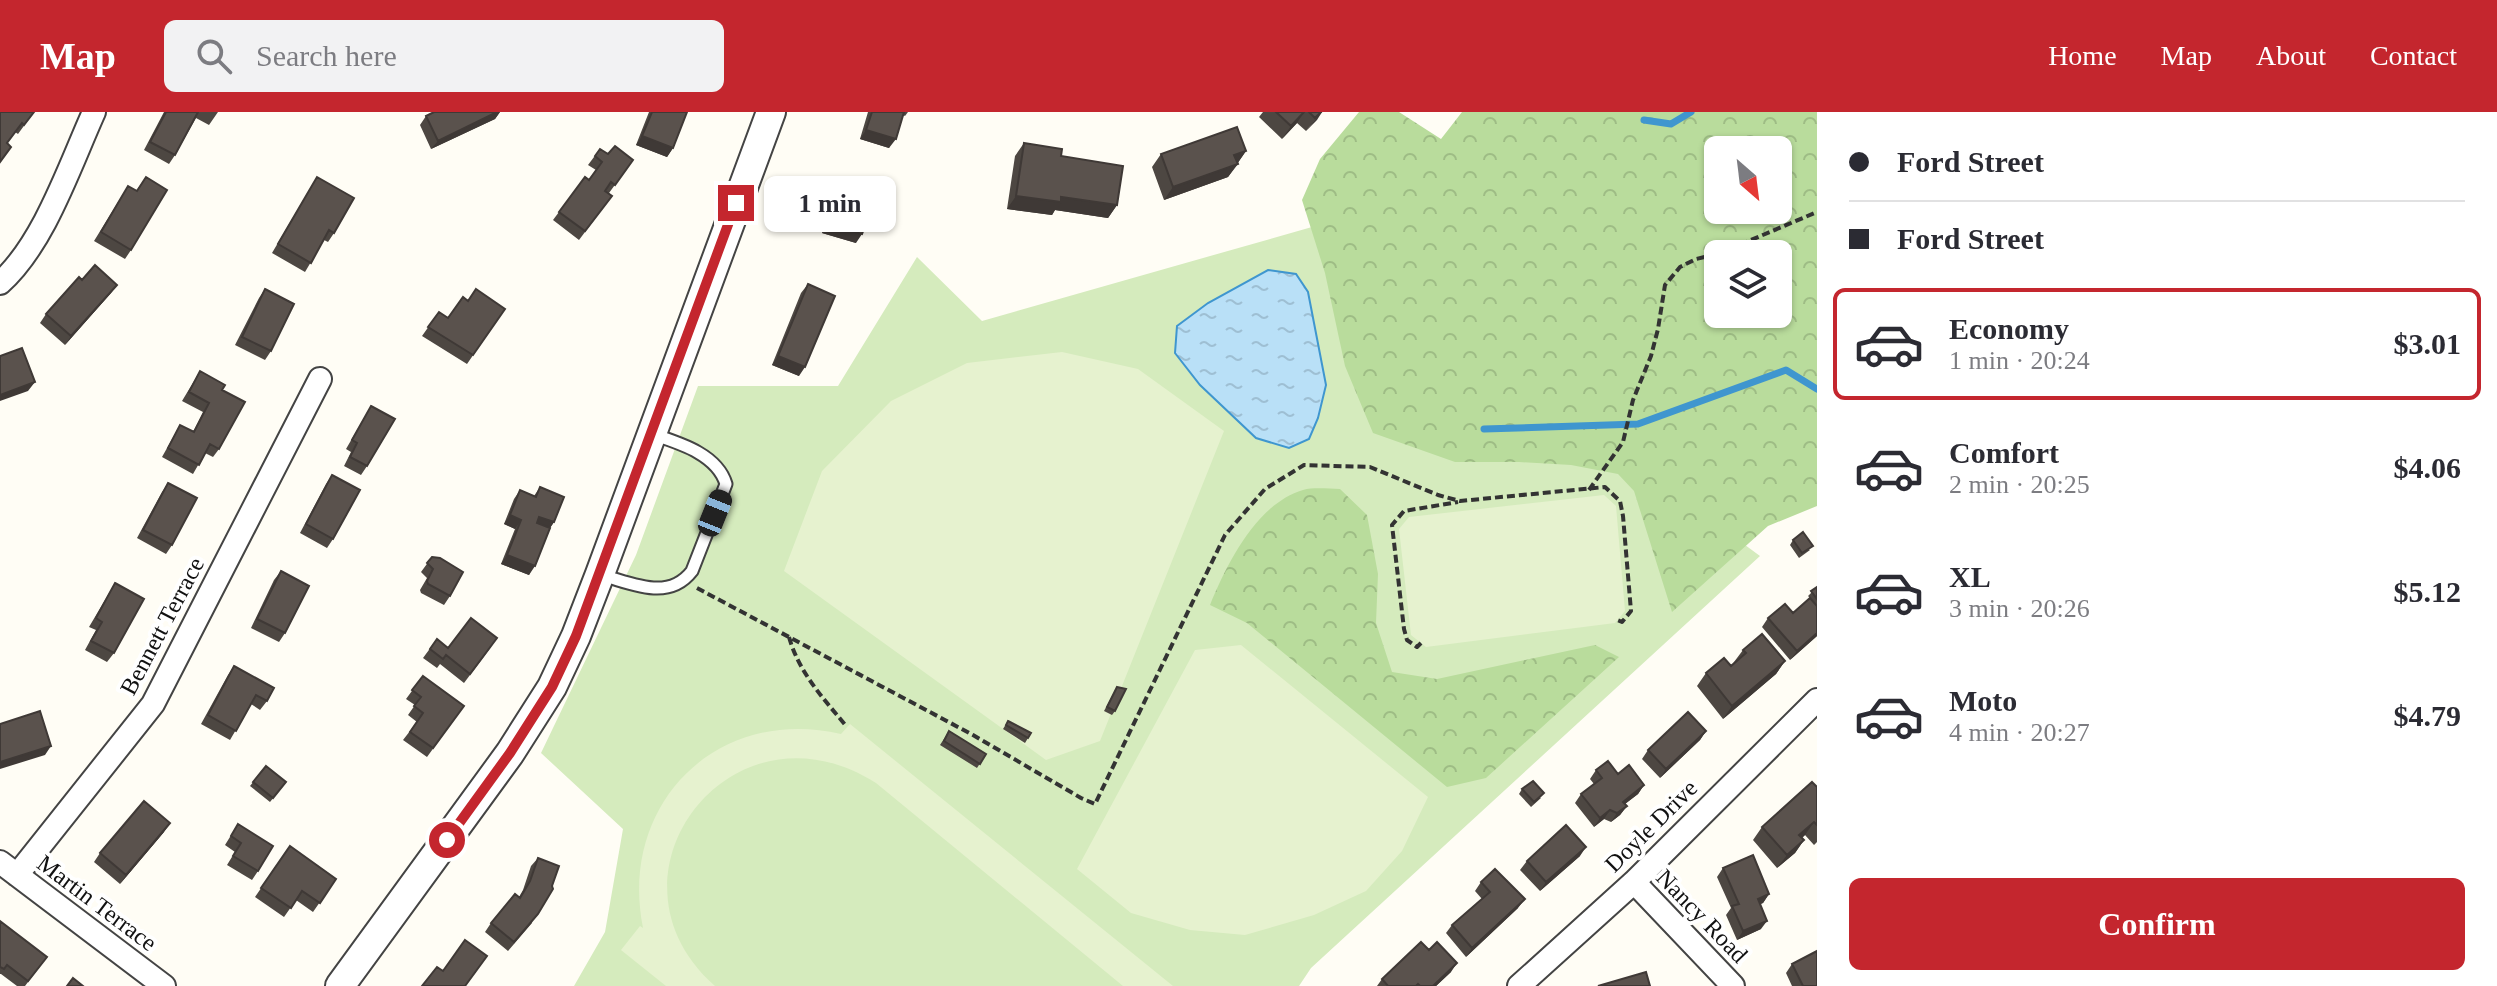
<!DOCTYPE html>
<meta charset="utf-8">
<style>
body{margin:0;font-family:"Times New Roman",serif;background:#f2f2f3;color:#2b2b33;height:100vh;display:flex;flex-direction:column;font-size:30px;white-space:nowrap}
*{box-sizing:border-box;margin:0}
p{font-size:26px;color:#7c7c81}
.icon{flex:none;width:44px;height:44px;fill:none;stroke:currentColor;stroke-width:2;stroke-linecap:round;stroke-linejoin:round}
.map{position:relative;flex:1;overflow:hidden}
.sheet{display:flex;flex-direction:column;background:#fff;width:680px}
.sheet>*{flex:none}
.banner{display:grid;align-content:center;height:176px;padding:0 32px;background:#fff}
.needle{width:52px;rotate:152deg}
.tools{position:absolute;left:1704px;top:24px;display:grid;gap:16px}
.tools a{display:grid;place-items:center;width:88px;height:88px;border-radius:12px;background:#fff;box-shadow:0 2px 6px #0004;font-size:40px}
.end{position:absolute;width:36px;height:36px;margin:-18px;border:10px solid #c4262e;background:#fff;box-shadow:0 0 0 4px #fff}
.from{border-radius:50%}
.bubble{position:absolute;height:56px;border-radius:12px;background:#fff;box-shadow:0 2px 6px #0004;font-size:26px;font-weight:700;line-height:56px;text-align:center}
.car{position:absolute;width:24px;height:48px;margin:-24px -12px;border-radius:10px;box-shadow:0 0 6px 2px #0007;background:linear-gradient(#222 24%,#8ab4d8 0 40%,#222 0 76%,#8ab4d8 0 86%,#222 0)}
.banner b{display:flex;align-items:center;gap:28px;height:76px;font-size:30px}
.banner b+b{border-top:2px solid #e1e1e2}
.banner i{width:20px;height:20px;background:#2b2b33}
ul{padding:0;list-style:none}
li{display:flex;align-items:center;gap:24px;height:112px;margin:0 16px 12px;padding:0 16px;border:4px solid transparent;border-radius:12px}
li div{flex:1}
li b{display:block;font-size:30px}
li em{font-style:normal;font-weight:700}
li.current{border-color:#c4262e}
li>.icon{width:72px;height:72px;stroke-width:1.5}
.primary-button{display:flex;gap:16px;margin-top:auto;padding:16px 32px}
.primary-button a{flex:1;height:92px;border-radius:12px;background:#c4262e;color:#fff;font-size:32px;font-weight:700;line-height:92px;text-align:center}
header{display:flex;align-items:center;gap:48px;box-sizing:border-box;height:112px;padding:0 40px;background:#c4262e;color:#fff}
header strong{font-size:38px}
nav{display:flex;gap:44px;margin-inline-start:auto;font-size:28px}
.search{width:560px;height:72px;background:#f2f2f3;display:flex;align-items:center;gap:20px;box-sizing:border-box;padding:0 28px;border-radius:12px;color:#7c7c81;font-size:30px}
main{display:flex;flex:1;min-height:0}
.map>svg:first-child{display:block}
.green{fill:#d5ebbd}
.forest{fill:url(#forest-crowns);fill-rule:evenodd}
.pitch{fill:#e6f2cf}
.water{fill:url(#water-ripples);stroke:#3f96cf;stroke-width:2}
.lines{fill:none;stroke-linecap:round;stroke-linejoin:round}
.stream{stroke:#3f96cf;stroke-width:7}
.service-casing{stroke:#444;stroke-width:15}
.minor-casing{stroke:#444;stroke-width:26}
.tertiary-casing{stroke:#444;stroke-width:32}
.path{stroke:#333;stroke-width:4;stroke-dasharray:8 4;stroke-linecap:butt}
.service{stroke:#fff;stroke-width:11}
.minor{stroke:#fff;stroke-width:22}
.tertiary{stroke:#fff;stroke-width:28}
.wall{fill:#4d4742}
.shaded-wall{fill:#3f3936}
.building{fill:#5a524d;stroke:#3f3936;stroke-width:2}
.route{stroke:#c4262e;stroke-width:10}
.labels{text-anchor:middle;stroke-width:8;stroke-linejoin:round;paint-order:stroke}
.street-label{font-size:24px;fill:#111;stroke:#fff}
</style>
<header>
<strong>Map</strong>
<div class="search"><svg class="icon" aria-label="search" viewBox="0 0 24 24"><circle cx="10" cy="10" r="6"/><path d="M15 15l6 6"/></svg>Search here</div>
<nav><a>Home</a><a>Map</a><a>About</a><a>Contact</a></nav>
</header>
<main>
<div class="map">
<svg width="1817" height="874" viewBox="0 0 1817 874">
<defs>
<pattern id="forest-crowns" width="20" height="18" patternUnits="userSpaceOnUse" patternTransform="scale(2)"><rect width="20" height="18" fill="#b9dc9c"/><path d="M2 6a3 3 0 1 1 6 0M12 15a3 3 0 1 1 6 0" fill="none" stroke="#9ebc85"/></pattern>
<pattern id="water-ripples" width="26" height="14" patternUnits="userSpaceOnUse" patternTransform="scale(2)"><rect width="26" height="14" fill="#b9e0f7"/><path d="M2 4q2-2 4 0t4 0M15 11q2-2 4 0t4 0" fill="none" stroke="#9ebfd3"/></pattern>
</defs>
<rect width="100%" height="100%" fill="#fffdf5"/>
<path class="green" d="M1333 109 1402 180 1760 444 1311 856 1299 874H574L605 820 623 717 541 641 636 443 698 274H838L917 145 982 209Z"/>
<path class="forest" d="M1359 0H1399L1441 27 1462 0H1817V394L1768 414 1672 500 1634 379 1618 362 1571 353 1519 350H1455L1373 321 1345 254 1325 161 1302 88 1320 47ZM1718 38H1778V98H1718ZM1718 142H1778V202H1718Z
M1340 377 1367 403 1378 462 1376 511 1392 560 1437 567 1595 533 1619 545 1486 666 1447 675 1247 511 1210 493C1227 452 1256 392 1303 378 1314 375 1329 377 1340 377Z"/>
<path class="pitch" d="M1062 240 1138 257 1224 319 1100 629 1046 648 784 459 822 359 891 289 967 251Z
M1604 383 1616 394 1625 499 1615 511 1426 535 1411 523 1399 417 1409 405Z
M1241 533 1428 685 1402 739 1366 779 1314 803 1245 823 1190 818 1131 801 1077 757 1195 538Z
M850 612 1173 874H1123L876 671C731 579 591 765 715 874H666L621 838 640 814 643 816C618 692 717 593 841 622Z"/>
<path class="water" d="M1268 158 1296 162 1308 180 1326 273 1318 306 1309 327 1289 336 1256 326 1200 273 1175 241 1177 214 1208 191Z"/>
<g class="lines">
<path class="stream" d="M1644 8 1671 12 1691 0
M1484 317 1638 312 1786 258 1817 277"/>
<g class="service-casing">
<path id="service" d="M601 463C632 471 668 490 692 459L726 372C717 342 679 331 652 322"/>
</g>
<g class="minor-casing">
<path id="minor" d="M0 171C44 132 70 53 94 0
M0 750 164 874
M17 763 153 592 320 267
M1634 770 1733 874
M1519 874 1634 770 1817 588"/>
</g>
<g class="tertiary-casing">
<path id="tertiary" d="M340 874 510 641 552 575 576 524 600 462 771 0"/>
</g>
<path class="path" d="M1718 142 1817 100
M1589 378 1623 330 1633 288 1651 244 1658 217 1665 173 1680 155 1696 147 1718 142
M697 476 973 623 1081 686 1095 692 1225 423 1265 377 1304 353 1370 355 1438 383 1460 389 1605 375 1620 389 1623 404 1631 499 1622 510 1617 508
M789 525C799 561 824 587 847 615
M1421 531 1417 535 1407 528 1404 517 1392 413 1404 399 1458 390"/>
<use href="#service" class="service"/>
<use href="#minor" class="minor"/>
<use href="#tertiary" class="tertiary"/>
</g>
<path class="wall" d="M0 0H34L18 22 15 20 7 31Z
M164 0H218L209 13 196 6 175 43 169 52 144 38Z
M434 0H500L495 7 431 37 420 13 426 4Z
M649 0H687L673 36 667 45 636 33Z
M868 0H908L905 4 903 3 889 36 860 27Z
M1263 0H1322L1306 19 1297 11 1282 27 1259 5Z
M1024 31 1061 44 1117 93 1108 106 1055 98 1052 103 1007 97 1015 44Z
M600 37 608 42 633 48 609 81 612 84 579 128 553 108 559 100 589 68 596 58 588 53Z
M1246 39 1228 65 1164 88 1152 55 1161 42Z
M146 65 131 138 125 147 94 129 128 74 136 79Z
M317 65 334 121 328 130 324 128 305 160 272 141Z
M852 66 856 131 822 121 834 83 840 74 845 76Z
M82 168 117 173 110 182 65 233 40 211 46 202Z
M808 172 799 264 772 253 801 181Z
M265 177 271 239 265 248 235 233 259 186Z
M468 189 505 197 467 252 422 224 439 200 448 206Z
M200 259 222 278 219 337 213 345 205 341 193 362 162 345 180 313 193 320 203 300 182 289Z
M371 294 367 354 361 363 344 354 351 340 346 337Z
M332 363 333 427 327 436 300 421 326 372Z
M168 371 172 433 166 442 137 426 162 380Z
M540 375 554 410 550 416 529 463 501 452 515 417 504 412 514 387 520 378 534 384Z
M1793 428 1810 438 1799 446 1790 433Z
M432 445 450 484 444 493 421 481 420 478 427 466 421 460Z
M281 459 285 521 279 530 251 516 274 468Z
M115 471 114 541 107 550 85 538 96 518 89 515Z
M1817 475V524L1790 548 1762 515 1768 506 1793 501 1810 486 1808 484Z
M437 527 448 536 491 535 464 571 440 552 437 556 423 546Z
M1743 538 1785 549 1776 562 1723 607 1697 574 1706 561 1731 554Z
M234 554 267 589 260 598 251 592 230 628 201 612 228 563Z
M423 564 464 594 427 645 403 628 417 610 408 603 415 593 406 587Z
M1117 575 1115 599 1112 603 1104 599Z
M1008 609 1031 621 1025 631 1003 617Z
M949 619 986 642 977 656 940 633Z
M1706 619 1700 628 1660 666 1642 647 1648 638Z
M266 654 286 670 270 690 250 674Z
M1596 658 1644 673 1638 682 1625 692 1627 694 1620 703 1611 710 1604 707 1594 715 1575 691 1581 682 1594 672 1590 667Z
M1817 675V730L1814 733 1805 723 1802 726 1804 728 1795 741 1777 756 1753 728 1762 715Z
M1522 677 1541 686 1531 695 1519 682Z
M238 712 258 759 252 768 227 753 235 740 225 733Z
M164 720 120 772 94 750 100 741Z
M290 734 336 767 313 800 296 788 284 805 255 785Z
M1580 744 1540 779 1520 758 1527 749Z
M538 746 532 811 508 839 485 820 491 811 519 785 523 778 531 754Z
M1723 756 1769 782 1763 791 1760 792 1761 817 1737 828 1726 803 1731 796 1717 765Z
M1481 770 1518 796 1466 845 1446 821 1452 813 1482 787 1475 779Z
M0 809 47 845 25 874H17L1 862H0Z
M1792 852 1817 874H1792L1786 861Z
M1451 860 1436 874H1377L1382 867Z"/>
<path class="shaded-wall" d="M497 0H500L495 7 431 37 438 29Z
M1304 0 1297 11 1282 27 1291 14Z
M1321 0H1322L1317 8 1306 19Z
M866 18 896 27 889 36 860 27Z
M642 24 673 36 667 45 636 33Z
M1246 39 1237 52 1234 43Z
M1238 52 1228 65 1164 88 1173 75Z
M1016 84 1061 85 1117 93 1108 106 1055 98 1052 103 1007 97Z
M828 112 862 122 856 131 822 121Z
M117 173 110 182 65 233 71 224Z
M778 244 805 255 799 264 772 253Z
M35 270 28 279 0 289V283Z
M510 403 521 408 515 417 504 412Z
M539 405 554 410 548 419 533 414Z
M507 443 535 454 529 463 501 452Z
M1817 521V524L1790 548 1797 539Z
M1785 549 1776 562 1723 607 1732 594Z
M1706 619 1700 628 1660 666 1666 657Z
M51 634 45 643 0 657V650Z
M1644 673 1638 682 1617 698 1623 690Z
M1627 694 1620 703 1611 710 1617 701Z
M1610 698 1604 707 1594 715 1600 706Z
M1814 710 1805 723 1790 736 1799 723Z
M170 711 164 720 120 772 126 763Z
M1804 728 1795 741 1777 756 1787 743Z
M1586 735 1580 744 1540 779 1546 770Z
M1769 782 1763 791 1752 796 1758 787Z
M1525 787 1518 796 1466 845 1472 836Z
M1767 809 1761 817 1737 828 1743 819Z
M1457 851 1451 860 1436 874H1433Z"/>
<path class="building" d="M0 0H34L24 13 22 11 7 31 11 35 0 50Z
M166 0H198L175 43 150 30Z
M434 0H497L438 29 426 4Z
M652 0H687L673 36 642 24Z
M872 0H904L896 27 866 18Z
M1276 0H1304L1291 14Z
M1309 0H1321L1315 6Z
M1237 15 1246 39 1234 43 1238 52 1173 75 1161 42Z
M1024 31 1062 37 1061 44 1123 54 1117 93 1061 85V90L1016 84Z
M615 34 633 48 615 73 611 70 605 79 612 84 585 119 559 100 585 65 589 68 602 50 595 44 600 37 608 42Z
M146 65 167 78 131 138 101 120 128 74 137 79Z
M317 65 354 86 334 121 329 118 311 151 278 132Z
M852 66 880 74 862 122 828 112 840 74 849 77Z
M95 153 117 173 71 224 46 202 79 165 82 168Z
M808 172 835 184 805 255 778 244Z
M265 177 294 192 271 239 242 225Z
M476 177 505 197 473 243 428 215 439 200 448 206 463 185 468 189Z
M22 236 35 270 0 283V244Z
M200 259 225 273 222 278 245 290 219 337 210 332 199 353 168 336 180 313 194 320 209 291 189 280Z
M371 294 395 307 367 354 350 345 357 331 352 328Z
M332 363 360 378 333 427 306 412Z
M168 371 197 386 172 433 143 418Z
M540 375 564 385 554 410 539 405 537 411 550 416 535 454 507 443 521 408 510 403 520 378 536 385Z
M1803 420 1813 434 1802 441 1793 428Z
M432 445 440 446 463 460 450 484 428 472 427 469 433 457 427 451Z
M281 459 309 474 285 521 257 507Z
M115 471 144 487 114 541 91 529 102 510 96 506Z
M1817 475V487L1811 479Z
M1810 486 1817 494V521L1797 539 1768 506 1785 492 1793 501Z
M471 506 497 526 470 562 446 543 443 547 430 537 437 527 448 536Z
M1762 522 1785 549 1732 594 1706 561 1724 546 1731 554 1746 541 1743 538Z
M234 554 274 576 267 589 256 583 236 619 208 603Z
M423 564 464 594 433 636 410 620 423 601 414 594 421 585 412 578Z
M1117 575 1126 577 1115 599 1107 595Z
M40 599 51 634 0 650V612Z
M1688 600 1706 619 1666 657 1648 638Z
M1008 609 1031 621 1028 626 1006 613Z
M949 619 986 642 980 652 944 629Z
M1608 649 1618 662 1629 653 1644 673 1623 690 1627 694 1617 701 1610 698 1600 706 1581 682 1602 666 1596 658Z
M266 654 286 670 273 686 253 670Z
M1533 669 1544 681 1534 690 1522 677Z
M1812 670 1817 675V713L1814 710 1799 723 1804 728 1787 743 1762 715Z
M144 689 170 711 126 763 100 741Z
M238 712 273 734 258 759 233 744 241 731 231 724Z
M1566 713 1586 735 1546 770 1527 749Z
M290 734 336 767 320 791 302 779 291 796 261 776Z
M1753 743 1769 782 1758 787 1767 809 1743 819 1732 794 1739 792 1723 756Z
M538 746 559 754 552 774 553 777 538 802 514 830 491 811 515 782 520 786 530 769Z
M1495 757 1525 787 1472 836 1452 813 1490 780 1481 770Z
M0 809 47 845 28 869 7 853 4 857 0 855Z
M465 828 487 844 465 874H422L437 855 443 859Z
M1421 830 1429 838 1437 830 1457 851 1433 874H1420L1418 872 1416 874H1388L1382 867Z
M1817 839V874H1803L1792 852Z
M1646 860 1650 874H1598Z
M73 866 83 874H67Z"/>
<g class="lines">
<path class="route" d="M447 728 510 641 552 575 576 524 736 91"/>
</g>
<g class="labels">
<g class="street-label">
<text transform="translate(162 514) rotate(-62)" y="8">Bennett Terrace</text>
<text transform="translate(1651 714) rotate(-45)" y="8">Doyle Drive</text>
<text transform="translate(97 791) rotate(37)" y="8">Martin Terrace</text>
<text transform="translate(1702 804) rotate(46)" y="8">Nancy Road</text>
</g>
</g>
</svg>
<div class="tools">
<a><svg class="needle" viewBox="-14 -14 28 28"><path d="M0-13l5 13h-10z" fill="#e53935"/><path d="M0 13l5-13h-10z" fill="#7c7c81"/></svg></a>
<a><svg class="icon" aria-label="layers" viewBox="0 0 24 24"><path d="M12 4l9 5-9 5-9-5zM3 14l9 5 9-5"/></svg></a>
</div>
<i class="end from" style="left:447px;top:728px"></i>
<i class="end" style="left:736px;top:91px"></i>
<div class="bubble" style="left:764px;top:64px;width:132px">1 min</div>
<i class="car" style="left:715px;top:401px;rotate:22deg"></i>
</div>
<section class="sheet">
<div class="banner">
<b><i class="from"></i>Ford Street</b>
<b><i></i>Ford Street</b>
</div>
<ul>
<li class="current"><svg class="icon" aria-label="car" viewBox="0 0 24 24"><path d="M5 17H2v-5l4-1 3-4h7l3 4 3 1v5h-3M9 17h6M6 11h13"/><circle cx="7" cy="17" r="2"/><circle cx="17" cy="17" r="2"/></svg><div><b>Economy</b><p>1 min · 20:24</p></div><em>$3.01</em></li>
<li><svg class="icon" aria-label="car" viewBox="0 0 24 24"><path d="M5 17H2v-5l4-1 3-4h7l3 4 3 1v5h-3M9 17h6M6 11h13"/><circle cx="7" cy="17" r="2"/><circle cx="17" cy="17" r="2"/></svg><div><b>Comfort</b><p>2 min · 20:25</p></div><em>$4.06</em></li>
<li><svg class="icon" aria-label="car" viewBox="0 0 24 24"><path d="M5 17H2v-5l4-1 3-4h7l3 4 3 1v5h-3M9 17h6M6 11h13"/><circle cx="7" cy="17" r="2"/><circle cx="17" cy="17" r="2"/></svg><div><b>XL</b><p>3 min · 20:26</p></div><em>$5.12</em></li>
<li><svg class="icon" aria-label="car" viewBox="0 0 24 24"><path d="M5 17H2v-5l4-1 3-4h7l3 4 3 1v5h-3M9 17h6M6 11h13"/><circle cx="7" cy="17" r="2"/><circle cx="17" cy="17" r="2"/></svg><div><b>Moto</b><p>4 min · 20:27</p></div><em>$4.79</em></li>
</ul>
<div class="primary-button"><a>Confirm</a></div>
</section>
</main>
